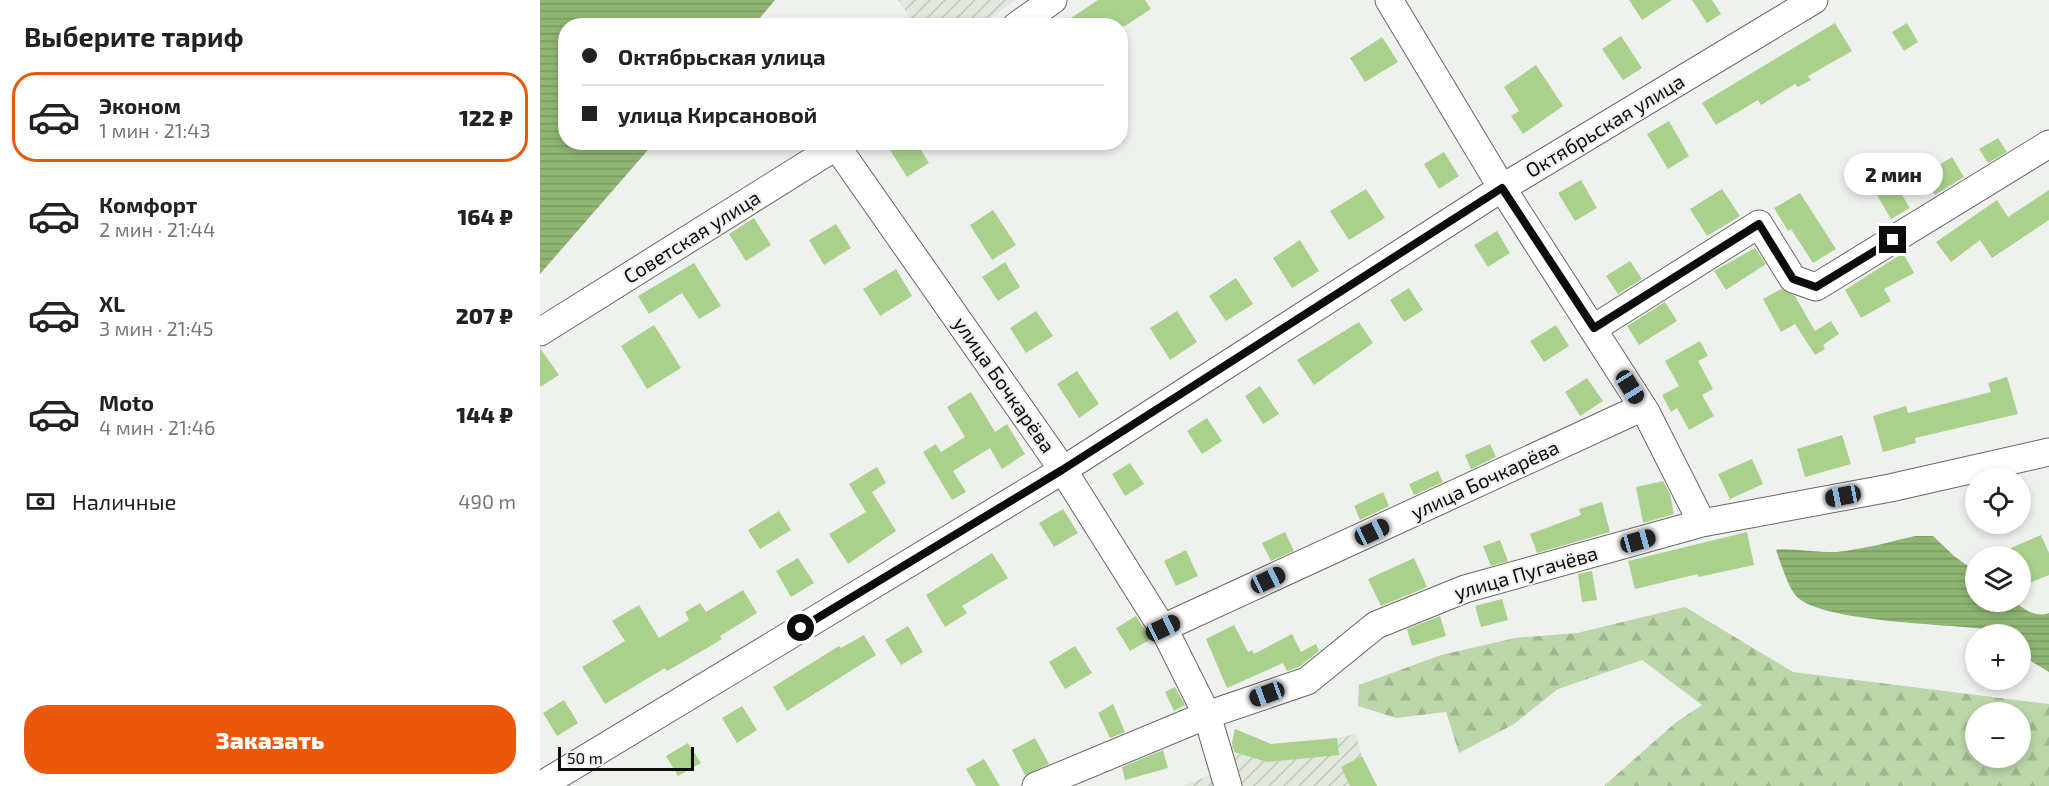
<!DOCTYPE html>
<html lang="ru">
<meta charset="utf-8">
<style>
body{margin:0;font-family:"Exo 2",sans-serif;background:#f2f2f2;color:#222;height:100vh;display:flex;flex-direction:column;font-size:22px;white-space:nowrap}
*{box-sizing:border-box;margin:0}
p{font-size:20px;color:#767676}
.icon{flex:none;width:33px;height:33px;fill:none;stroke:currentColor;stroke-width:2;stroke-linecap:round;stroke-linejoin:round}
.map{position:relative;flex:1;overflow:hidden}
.sheet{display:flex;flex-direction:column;background:#fff;width:540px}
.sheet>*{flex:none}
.banner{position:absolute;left:18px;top:18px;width:570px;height:132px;border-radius:24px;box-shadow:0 3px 9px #0003;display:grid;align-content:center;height:132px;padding:0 24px;background:#fff}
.buttons{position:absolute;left:1425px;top:468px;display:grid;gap:12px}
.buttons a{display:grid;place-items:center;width:66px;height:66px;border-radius:50%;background:#fff;box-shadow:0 3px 9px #0003;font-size:30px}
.scale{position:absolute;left:18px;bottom:15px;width:136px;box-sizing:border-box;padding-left:6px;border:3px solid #0d0d0c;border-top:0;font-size:16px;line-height:21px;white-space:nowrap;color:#0d0d0c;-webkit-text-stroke:4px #eef1ed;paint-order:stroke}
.end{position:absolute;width:27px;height:27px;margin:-14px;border:8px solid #0d0d0c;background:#fff;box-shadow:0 0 0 3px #fff}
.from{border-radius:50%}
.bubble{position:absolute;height:42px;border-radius:21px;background:#fff;box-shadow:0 3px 9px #0003;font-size:20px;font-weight:800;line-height:42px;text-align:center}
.car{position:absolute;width:18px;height:36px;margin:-18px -9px;border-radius:8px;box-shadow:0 0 4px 2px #0007;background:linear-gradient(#222 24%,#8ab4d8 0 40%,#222 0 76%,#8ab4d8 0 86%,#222 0)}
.banner b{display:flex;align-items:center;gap:21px;height:57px;font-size:22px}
.banner b+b{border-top:2px solid #e0e0e0}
.banner i{width:15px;height:15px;background:#222}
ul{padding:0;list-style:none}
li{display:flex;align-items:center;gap:18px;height:90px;margin:0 12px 9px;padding:0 12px;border:3px solid transparent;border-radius:24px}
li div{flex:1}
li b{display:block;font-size:22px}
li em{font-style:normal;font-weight:800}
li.active{border-color:#ea580c}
li>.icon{width:54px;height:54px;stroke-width:1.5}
h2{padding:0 24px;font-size:27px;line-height:72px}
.pay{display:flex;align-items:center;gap:15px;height:66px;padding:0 24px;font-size:22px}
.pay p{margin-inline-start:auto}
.button{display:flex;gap:12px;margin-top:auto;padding:12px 24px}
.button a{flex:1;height:69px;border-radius:24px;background:#ea580c;color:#fff;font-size:24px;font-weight:800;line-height:69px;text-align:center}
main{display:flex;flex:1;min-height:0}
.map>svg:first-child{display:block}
.industrial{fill:url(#industrial-furrows)}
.forest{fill:url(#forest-firs);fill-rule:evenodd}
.water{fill:url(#water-rules)}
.building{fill:#aad18c}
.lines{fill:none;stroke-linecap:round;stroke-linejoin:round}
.minor-casing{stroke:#666864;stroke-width:29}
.minor{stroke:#fff;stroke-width:27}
.route{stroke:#0d0d0c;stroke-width:8}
.labels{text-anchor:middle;stroke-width:4.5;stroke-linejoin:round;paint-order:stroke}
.street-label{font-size:20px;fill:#0d0d0c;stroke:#eef1ed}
</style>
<main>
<section class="sheet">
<h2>Выберите тариф</h2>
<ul>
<li class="active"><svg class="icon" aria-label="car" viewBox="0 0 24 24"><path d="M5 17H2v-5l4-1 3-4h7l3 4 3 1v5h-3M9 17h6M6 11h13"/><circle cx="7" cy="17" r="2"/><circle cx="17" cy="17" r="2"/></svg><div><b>Эконом</b><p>1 мин · 21:43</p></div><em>122 ₽</em></li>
<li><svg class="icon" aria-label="car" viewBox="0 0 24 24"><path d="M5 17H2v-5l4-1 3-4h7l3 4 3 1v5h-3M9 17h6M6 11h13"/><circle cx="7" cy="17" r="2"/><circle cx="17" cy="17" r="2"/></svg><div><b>Комфорт</b><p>2 мин · 21:44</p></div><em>164 ₽</em></li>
<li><svg class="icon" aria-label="car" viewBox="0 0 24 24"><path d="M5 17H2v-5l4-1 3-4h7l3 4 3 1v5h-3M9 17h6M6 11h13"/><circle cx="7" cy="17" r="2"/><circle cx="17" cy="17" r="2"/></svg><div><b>XL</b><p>3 мин · 21:45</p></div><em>207 ₽</em></li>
<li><svg class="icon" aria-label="car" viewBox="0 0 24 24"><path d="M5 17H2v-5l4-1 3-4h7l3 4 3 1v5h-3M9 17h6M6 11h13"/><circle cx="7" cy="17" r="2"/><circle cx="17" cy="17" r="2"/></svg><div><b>Moto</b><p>4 мин · 21:46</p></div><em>144 ₽</em></li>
</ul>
<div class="pay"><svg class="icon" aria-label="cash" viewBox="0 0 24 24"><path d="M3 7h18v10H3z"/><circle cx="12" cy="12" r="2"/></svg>Наличные<p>490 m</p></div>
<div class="button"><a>Заказать</a></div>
</section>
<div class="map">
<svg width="1509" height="786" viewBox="0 0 1509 786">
<defs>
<pattern id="industrial-furrows" width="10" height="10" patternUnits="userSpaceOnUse" patternTransform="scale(1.5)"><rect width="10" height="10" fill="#e1e8dd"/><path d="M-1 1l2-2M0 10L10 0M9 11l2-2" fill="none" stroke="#c0c6bc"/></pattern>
<pattern id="forest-firs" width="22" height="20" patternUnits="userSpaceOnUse" patternTransform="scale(1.5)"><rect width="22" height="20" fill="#bbd6a8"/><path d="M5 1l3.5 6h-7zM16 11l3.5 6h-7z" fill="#a0b68f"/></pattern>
<pattern id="water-rules" width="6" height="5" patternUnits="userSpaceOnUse" patternTransform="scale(1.5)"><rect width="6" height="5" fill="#8fb672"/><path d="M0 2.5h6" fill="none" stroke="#7a9b62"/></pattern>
</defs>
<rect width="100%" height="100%" fill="#eef1ed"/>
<path class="industrial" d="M358 0H476L438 25 376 26Z
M695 729 731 744 797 738 816 734 822 756 837 786H643L675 773 690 750Z"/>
<path class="forest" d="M1145 607 1253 672 1509 704V786H1064L1135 723 1162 705 1102 660 1018 689 974 724 919 753 906 712 856 718 818 706 819 685 901 655 975 638 1037 633ZM1436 712H1480V758H1436Z"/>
<path class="water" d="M0 0H235L214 25 26 26V142L114 143 0 274Z
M1375 536H1393L1414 556 1435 571 1436 602H1475C1485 610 1496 618 1509 613V672L1481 655 1480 634H1452L1444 629C1406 624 1280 622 1256 596 1247 585 1241 563 1236 550 1244 547 1282 553 1297 552 1323 549 1350 542 1375 536Z"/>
<path class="building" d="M558 0H605L611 9 585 26H519Z
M1089 0H1132L1102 20Z
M1152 0H1172L1181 14 1167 23Z
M1295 23 1312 51 1268 76 1271 80 1258 87 1255 84 1221 105 1218 100 1176 125 1162 103Z
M1367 23 1378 42 1364 51 1352 32Z
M1081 36 1102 68 1083 80 1062 49Z
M842 37 858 62 825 82 810 58Z
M996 65 1023 106 983 134 971 116 979 111 964 87Z
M1129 121 1149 156 1128 169 1107 134Z
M1458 138 1467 152 1448 163 1439 149Z
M345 142H376L389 163 367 177Z
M904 152 919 176 899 189 884 164Z
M1412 157 1424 177 1395 195 1382 175Z
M1041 180 1057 208 1035 221 1018 193Z
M1355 184 1370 208 1351 219 1337 195Z
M826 189 845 218 809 240 790 211Z
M1182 189 1200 216 1167 236 1150 209Z
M1509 190V220L1452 258 1440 240 1411 262 1396 242 1457 200 1468 217Z
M1260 193 1296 249 1273 263 1251 229 1248 231 1234 208Z
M453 210 476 245 452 260 430 225Z
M214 218 231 245 206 261 189 234Z
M296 224 311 248 284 265 269 240Z
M957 231 970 253 948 267 934 245Z
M760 240 779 271 752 288 733 258Z
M1215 248 1226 264 1186 290 1174 271Z
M1363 253 1374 273 1344 289 1351 301 1321 318 1305 290Z
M1090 261 1102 279 1078 294 1066 276Z
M465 262 480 287 458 301 442 277Z
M154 263 181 306 159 319 142 293 109 314 98 296Z
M356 269 372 296 340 316 323 289Z
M696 278 713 304 686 321 669 296Z
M869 288 883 310 864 322 850 300Z
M1241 289 1255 296 1275 331 1291 321 1299 334 1283 345 1285 349 1275 355 1255 324 1241 332 1223 299Z
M1125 302 1137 321 1099 345 1087 326Z
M496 311 513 336 486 353 470 328Z
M637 311 657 342 630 360 610 328Z
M819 322 833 343 774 385 757 360Z
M114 325 141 368 107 389 81 346Z
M1016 325 1029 346 1004 362 990 341Z
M1160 341 1168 356 1158 361 1173 389 1162 395 1174 416 1149 430 1137 408 1131 412 1122 395 1139 386 1125 361Z
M0 348 19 375 0 387Z
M537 371 559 404 539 418 517 384Z
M1467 377 1478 414 1375 438 1376 443 1343 452 1333 416 1366 406 1368 413 1451 392 1448 383Z
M1047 378 1063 401 1040 416 1025 392Z
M720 386 739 414 723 424 705 396Z
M431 392 455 432 467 424 485 454 462 469 450 448 413 471 426 492 412 500 383 452 396 444 401 452 425 437 407 407Z
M667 418 682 441 662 454 647 431Z
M1302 435 1311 464 1265 477 1257 449Z
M950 444 956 457 931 469 925 455Z
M1212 459 1223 484 1190 499 1178 474Z
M590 463 604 484 585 496 572 474Z
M337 467 346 483 332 492 356 531 308 564 289 534 326 512 309 484Z
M898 471 903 482 874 495 869 484Z
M1123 481 1130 494 1134 514 1103 523 1096 487Z
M843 492 849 506 820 520 814 506Z
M1062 502 1070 532 997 553 990 534 1041 515 1039 509Z
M523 509 538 533 514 547 499 523Z
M239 511 251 530 220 549 208 530Z
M745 532 754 551 731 561 722 543Z
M1207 532 1214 565 1158 577V574L1095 589 1088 561Z
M1501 535 1509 553V575L1480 587V556H1452Z
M960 540 968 561 951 566 943 546Z
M646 550 658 576 636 586 624 561Z
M452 553 468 578 422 606 427 613 405 627 386 595Z
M258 558 274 583 251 597 236 571Z
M874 558 887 587 841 606 828 579Z
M1052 571 1057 600 1042 602 1038 574Z
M203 590 217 613 180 636 182 639 167 648 127 671 125 668 65 704 42 667 85 641 72 621 99 605 119 638 149 620 145 612 160 603 166 612Z
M962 599 968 620 941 627 935 606Z
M596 616 611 639 590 651 576 628Z
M900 616 906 636 872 646 867 629Z
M694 625 708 652 712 650 714 654 752 634 761 652 776 644 779 651 759 667 747 671 743 663 687 688 666 639Z
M368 626 383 652 361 665 345 640Z
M324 635 336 655 247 711 233 687 299 646 301 648Z
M535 646 552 673 525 689 509 662Z
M635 687 645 705 634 711 625 692Z
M24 700 38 723 17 736 3 713Z
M573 704 585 732 570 738 558 713Z
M202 706 217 730 197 743 182 718Z
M695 729 731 744 797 738 799 755 727 762 694 752 692 743Z
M495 738 509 764 485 775 472 750Z
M148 743 161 763 138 776 126 756Z
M623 750 628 768 585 780 582 767Z
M822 756 837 786H810L801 767Z
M444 759 460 786H436L426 769Z"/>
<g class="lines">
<g class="minor-casing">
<path id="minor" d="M849 0 962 188 1106 412 1162 523
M476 26 513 0
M297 147 523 470 628 637 667 715 688 786
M1054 328 1219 224 1253 279 1276 287 1509 144
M0 332 303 142
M623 628 1103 407
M0 786 523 470 962 188 1274 0
M496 786 667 715 767 681 836 625 925 589 1162 523 1350 488 1509 452"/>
</g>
<use href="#minor" class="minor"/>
</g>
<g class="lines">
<path class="route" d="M261 628 522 470 962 188 1054 328 1219 224 1253 279 1276 287 1353 240"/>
</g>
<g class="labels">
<g class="street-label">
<text transform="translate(1065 126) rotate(-31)" y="7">Октябрьская улица</text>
<text transform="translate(152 237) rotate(-32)" y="7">Советская улица</text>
<text transform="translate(464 385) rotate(55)" y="7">улица Бочкарёва</text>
<text transform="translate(945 480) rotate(-25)" y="7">улица Бочкарёва</text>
<text transform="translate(986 573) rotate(-16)" y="7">улица Пугачёва</text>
</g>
</g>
</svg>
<div class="buttons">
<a><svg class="icon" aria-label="locate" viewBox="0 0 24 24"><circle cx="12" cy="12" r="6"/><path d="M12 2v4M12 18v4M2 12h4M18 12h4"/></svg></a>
<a><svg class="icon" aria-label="layers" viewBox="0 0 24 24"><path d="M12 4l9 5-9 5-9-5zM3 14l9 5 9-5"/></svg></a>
<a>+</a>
<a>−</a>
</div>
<div class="scale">50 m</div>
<i class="end from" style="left:261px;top:628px"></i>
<i class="end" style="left:1353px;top:240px"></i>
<div class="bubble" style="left:1304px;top:153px;width:99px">2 мин</div>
<i class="car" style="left:1090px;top:387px;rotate:148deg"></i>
<i class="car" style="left:1303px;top:496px;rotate:259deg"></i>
<i class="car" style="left:832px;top:532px;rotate:65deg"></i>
<i class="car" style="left:1098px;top:541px;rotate:74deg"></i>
<i class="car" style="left:728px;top:580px;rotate:65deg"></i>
<i class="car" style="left:623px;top:628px;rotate:65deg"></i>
<i class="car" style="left:727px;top:694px;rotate:250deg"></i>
<div class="banner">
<b><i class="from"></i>Октябрьская улица</b>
<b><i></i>улица Кирсановой</b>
</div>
</div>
</main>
